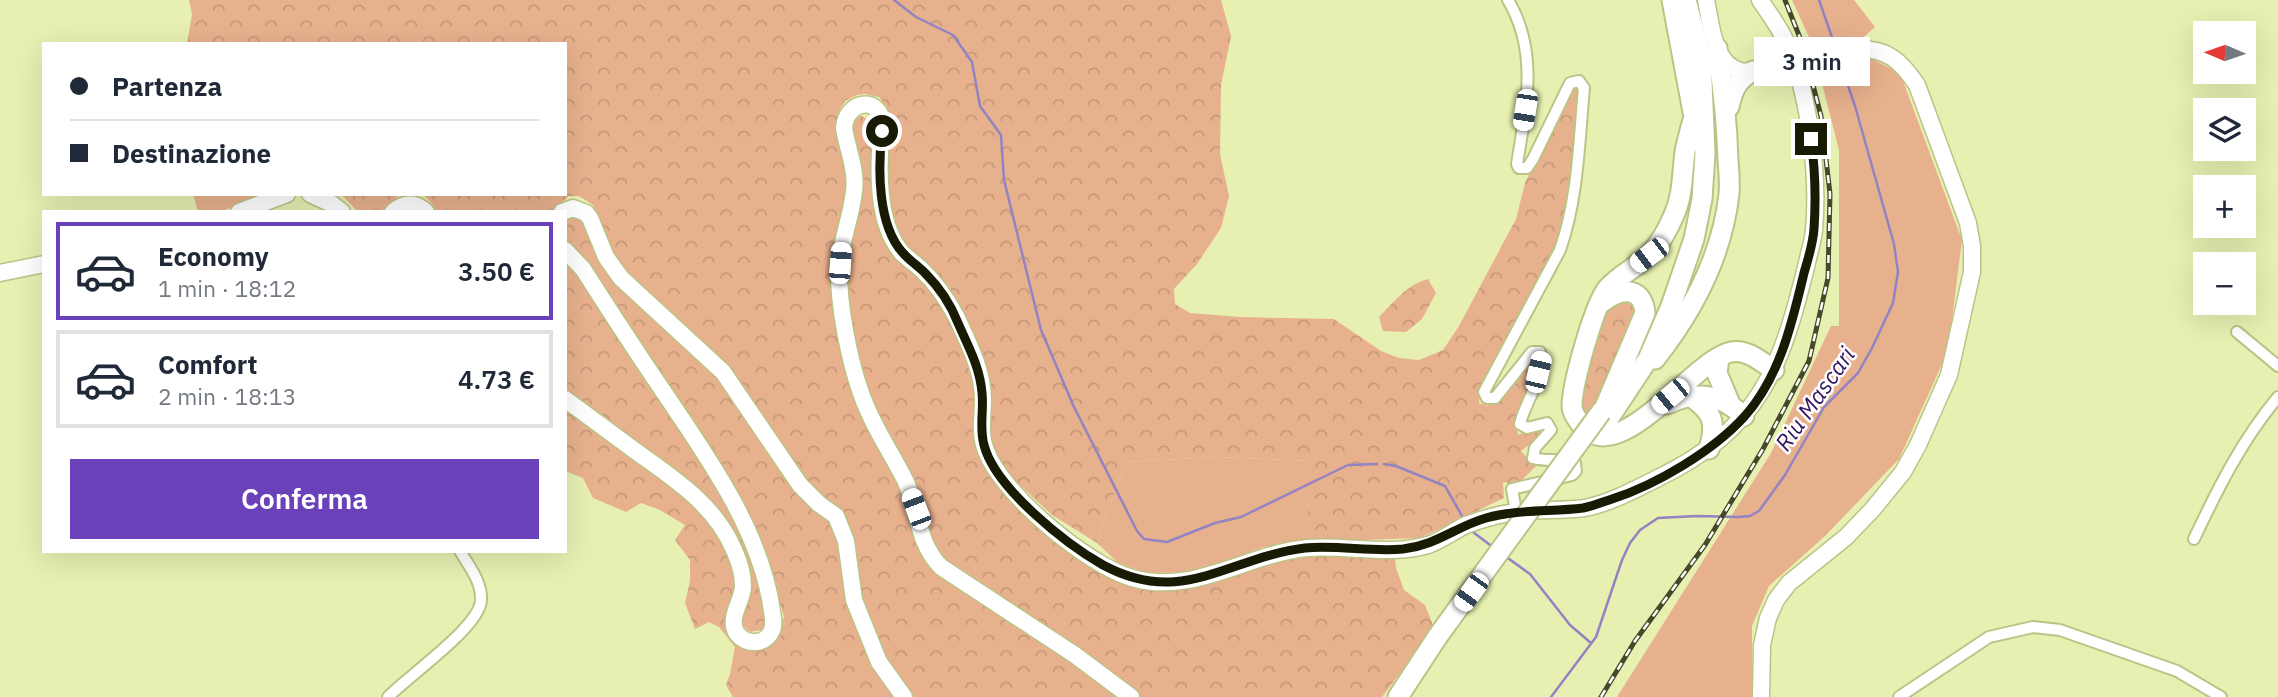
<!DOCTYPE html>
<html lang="it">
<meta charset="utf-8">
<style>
body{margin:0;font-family:"IBM Plex Sans",sans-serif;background:#f2f2f3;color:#1f2937;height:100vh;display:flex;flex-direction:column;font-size:26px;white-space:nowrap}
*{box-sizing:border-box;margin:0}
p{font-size:23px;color:#747a83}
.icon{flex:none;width:38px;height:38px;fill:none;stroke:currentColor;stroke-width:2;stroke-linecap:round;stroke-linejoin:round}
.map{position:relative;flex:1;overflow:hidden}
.panel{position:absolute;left:42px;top:210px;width:525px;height:343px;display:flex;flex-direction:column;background:#fff;border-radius:0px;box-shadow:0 7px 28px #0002}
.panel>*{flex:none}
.top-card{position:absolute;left:42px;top:42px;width:525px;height:154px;border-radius:0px;box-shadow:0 7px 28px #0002;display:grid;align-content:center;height:154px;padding:0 28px;background:#fff}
.needle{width:46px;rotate:272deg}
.buttons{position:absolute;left:2193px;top:21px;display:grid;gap:14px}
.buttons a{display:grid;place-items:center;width:63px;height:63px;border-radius:0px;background:#fff;box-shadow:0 7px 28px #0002;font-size:35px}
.end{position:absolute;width:32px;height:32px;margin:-16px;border:9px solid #181a03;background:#fff;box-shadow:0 0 0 4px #fff}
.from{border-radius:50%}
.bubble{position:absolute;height:49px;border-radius:0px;background:#fff;box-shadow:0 7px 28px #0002;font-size:23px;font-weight:600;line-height:49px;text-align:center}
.car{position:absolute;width:21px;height:42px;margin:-21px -10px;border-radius:9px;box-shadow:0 0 5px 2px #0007;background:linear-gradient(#fff 24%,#345 0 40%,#fff 0 76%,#345 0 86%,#fff 0)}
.top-card b{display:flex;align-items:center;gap:24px;height:66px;font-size:26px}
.top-card b+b{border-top:2px solid #e0e1e3}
.top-card i{width:18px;height:18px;background:#1f2937}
ul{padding:12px 0 0;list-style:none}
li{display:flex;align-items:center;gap:21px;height:98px;margin:0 14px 10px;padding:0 14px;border:4px solid #e0e1e3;border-radius:0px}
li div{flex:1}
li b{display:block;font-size:26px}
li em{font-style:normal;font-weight:600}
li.current{border-color:#6a41b9}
li>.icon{width:63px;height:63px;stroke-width:1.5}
.cta{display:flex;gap:14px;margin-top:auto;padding:14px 28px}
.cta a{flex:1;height:80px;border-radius:0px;background:#6a41b9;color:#fff;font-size:28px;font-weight:600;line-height:80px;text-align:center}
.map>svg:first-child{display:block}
.grass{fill:#e8b18e}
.forest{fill:url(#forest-crowns)}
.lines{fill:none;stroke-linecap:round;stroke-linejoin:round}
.stream{stroke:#9283c2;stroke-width:2.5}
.street-casing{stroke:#bbc386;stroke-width:14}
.secondary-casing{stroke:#bbc386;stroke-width:19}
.highway-casing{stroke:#bbc386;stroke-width:23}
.street{stroke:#fff;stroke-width:10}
.secondary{stroke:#fff;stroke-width:16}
.highway{stroke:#fff;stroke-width:19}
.rail-casing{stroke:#454829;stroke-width:5}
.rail{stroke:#fff;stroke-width:2.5;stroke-dasharray:8;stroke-linecap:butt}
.secondary-bridge-casing{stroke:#bbc386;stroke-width:19;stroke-linecap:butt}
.highway-bridge-casing{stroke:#bbc386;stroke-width:23;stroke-linecap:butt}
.secondary-bridge{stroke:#fff;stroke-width:16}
.highway-bridge{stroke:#fff;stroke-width:19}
.route{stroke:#181a03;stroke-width:9}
.labels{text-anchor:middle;stroke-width:5;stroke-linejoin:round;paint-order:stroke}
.water-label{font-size:23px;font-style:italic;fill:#311560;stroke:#fff}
</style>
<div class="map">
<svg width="2278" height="697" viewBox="0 0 2278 697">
<defs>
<pattern id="forest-crowns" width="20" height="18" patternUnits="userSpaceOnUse" patternTransform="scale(1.75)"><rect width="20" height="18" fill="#e8b18e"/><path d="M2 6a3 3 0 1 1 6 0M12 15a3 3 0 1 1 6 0" fill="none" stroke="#c69879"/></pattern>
</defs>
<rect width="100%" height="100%" fill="#e7f0b1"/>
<path class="grass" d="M1792 0H1854L1875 27 1860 40 1814 48Z
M1868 57 1900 73 1962 240 1948 351 1899 459 1825 536 1769 586 1752 626V697H1617L1771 453 1831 326H1839V150L1817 64Z
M193 194H259L223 211 198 212Z
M1217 457 1312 461 1306 542 1263 547 1197 572 1145 573 1117 562 1097 543 1125 462Z"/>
<path class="forest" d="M189 0H1221L1231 36 1221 85 1220 154 1229 196 1221 228 1197 264 1174 289 1175 304 1190 313 1240 317 1334 319 1381 351 1399 358 1419 360 1443 350 1459 326 1516 219 1525 183 1568 94 1573 88 1576 87 1579 91 1574 154 1565 220 1554 257 1480 389 1479 403 1488 406 1537 354 1517 426 1518 435 1535 427 1546 429 1542 435 1521 451 1531 462 1538 464 1517 485 1503 482 1504 498 1420 538 1306 542 1311 461 1217 457 1125 462 1097 543 1052 515 1008 474 995 456 987 437 986 368 973 339 949 286 910 249 896 232 891 221 886 170 889 117 886 106 879 97 865 94 857 95 845 101 838 113 836 129 848 178 839 328 903 489 922 554 932 569 996 608 1120 697H915L893 670 870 622 862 598 857 567 838 508 812 487 751 400 639 289 609 254 593 205 579 196H569L552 212H434L433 205 423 194H565V44H187L192 14Z
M862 116 868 120 872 131 871 165 883 238 900 261 933 291 950 316 976 382 977 446 1020 505 1146 586 1265 565 1296 557 1344 555 1395 557 1396 568 1404 590 1425 605 1434 628 1382 697H1140L1085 655 940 559 928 539 925 516 917 487 886 431 864 381 846 306 850 125 855 117Z
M341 194H399L387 212H358Z
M570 217 585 221 600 256 721 376 832 519 897 697H733L726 685 730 674 735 647 719 627 709 622 695 629 685 603 690 581V560L675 540 685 525 660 510 641 503 626 512 593 498 583 478 565 471V405L688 493 723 539 736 577 741 641 781 626 784 617 769 565 705 438 566 245 565 223Z
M565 262 580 272 654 384 740 525 759 566 766 624 761 630 750 632 742 625 741 620 751 581 747 561 729 528 600 417 565 390Z
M1428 279 1436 293 1422 319 1406 332 1383 331 1379 317C1394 302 1406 285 1428 279Z
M1624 297 1639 304 1610 388 1586 417 1580 406V397L1606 305Z"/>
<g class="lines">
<path class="stream" d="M894 0 916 17 953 35 972 62 980 106 1001 135 1004 180 1041 330 1074 407 1137 531 1144 539 1167 542 1215 523 1241 517 1348 465 1377 464
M1819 0 1835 46
M1384 464 1396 466 1445 486 1462 516
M1469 529 1494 548
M1505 556 1530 574 1570 625 1591 643
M1551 697 1596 637 1622 560 1630 543 1640 530 1658 518 1697 516 1739 517 1750 516 1759 511 1785 475 1824 407 1858 373 1872 348 1893 303 1898 272 1894 244 1855 106 1839 59"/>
<g class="street-casing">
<path id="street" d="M1508 0C1539 52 1526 107 1517 164L1519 168H1527L1533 159 1570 83 1579 81 1584 88C1579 142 1578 199 1560 250L1484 392 1487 398H1495L1532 352H1540C1548 371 1524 404 1520 424L1527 428 1547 423 1551 430 1535 448 1533 458C1547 462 1561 458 1575 463L1576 471 1572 475 1512 489 1516 512
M2237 332 2278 366
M2194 539C2218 488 2242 440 2278 397
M388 697C408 676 480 627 481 600 482 582 469 566 460 551
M1899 697 1989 637 2033 627 2060 630 2177 671 2221 697"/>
</g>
<g class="secondary-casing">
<path id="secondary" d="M1706 0C1711 23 1713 65 1741 71 1752 73 1764 69 1774 67
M310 194 332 204 342 212
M239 212 287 194
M393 212C404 202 416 202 426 212
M562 212 573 208 586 213 590 218 606 257 621 278 723 372 800 485 819 504 836 516 846 541 854 600 879 662 904 697
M565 250 583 269C608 308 633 347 659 385 704 452 761 529 772 611 773 618 775 625 771 632 764 646 744 645 736 632 728 617 743 600 743 586 743 574 739 561 734 550 714 502 669 476 630 447 608 431 587 415 565 399
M0 273 44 264
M1131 697 1075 655 941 567C916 541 920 512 905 480 895 460 882 440 872 419 853 382 841 321 839 280 837 249 851 221 854 191 857 170 847 148 844 128 846 101 877 96 882 120 883 124 882 133 881 137 878 173 877 224 902 253 908 259 916 264 922 270 936 283 948 301 957 318 969 344 983 371 983 400 983 417 979 433 986 451 1003 495 1086 564 1132 578 1194 596 1248 553 1308 548 1347 545 1390 556 1428 545 1441 541 1453 531 1466 525 1482 519 1499 514 1516 512 1539 509 1562 511 1585 508 1610 503 1634 490 1656 479 1760 429 1781 369 1807 263 1809 253 1813 241 1814 230 1819 174 1809 86 1783 36 1777 24 1768 12 1760 0
M1761 697 1762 645 1768 618 1776 600 1789 583 1846 537 1872 510 1903 472 1918 445 1949 375 1972 272V246L1968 223 1917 85C1901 61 1887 48 1857 49"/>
</g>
<g class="highway-casing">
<path id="highway" d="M1672 0 1693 112
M1729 107C1733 89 1737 80 1753 71
M1694 116C1691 128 1687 140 1685 152 1682 174 1683 195 1674 215 1668 229 1659 245 1649 255 1636 268 1619 275 1607 289 1594 306 1572 384 1572 406 1572 411 1575 416 1578 420 1614 478 1693 359 1731 352 1748 349 1761 362 1774 370
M1601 303C1619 289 1642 284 1645 313L1605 407
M1719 358 1717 373 1730 404
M1655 359C1693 311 1722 256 1729 194 1730 183 1729 172 1728 161 1727 123 1723 86 1717 48
M1690 396C1713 412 1717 422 1709 449
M1667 404C1699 390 1719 394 1744 416
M1609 418 1648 359 1671 306 1694 239 1702 199 1705 154 1701 57 1686 0
M1398 697 1438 636"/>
</g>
<use href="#street" class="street"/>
<use href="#secondary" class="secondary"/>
<use href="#highway" class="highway"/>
<g class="rail-casing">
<path id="rail" d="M1601 697 1635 641 1705 545 1763 449 1809 361 1828 278 1830 194 1821 116 1802 43 1785 0"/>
</g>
<use href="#rail" class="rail"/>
<g class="secondary-bridge-casing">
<path id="secondary-bridge" d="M1774 67 1857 49"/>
</g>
<g class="highway-bridge-casing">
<path id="highway-bridge" d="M1438 636 1601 412"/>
</g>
<use href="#secondary-bridge" class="secondary-bridge"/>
<use href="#highway-bridge" class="highway-bridge"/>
</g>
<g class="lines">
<path class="route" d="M882 131C878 167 877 225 903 253 909 260 918 266 925 273 939 287 951 305 958 323 968 346 980 367 982 393 984 411 979 427 984 445 995 488 1066 544 1103 565 1183 608 1229 557 1305 548 1338 545 1371 552 1403 549 1437 545 1455 527 1486 518 1518 509 1551 512 1583 508 1593 506 1603 502 1612 499 1656 485 1713 451 1744 417 1780 377 1792 323 1804 273 1808 259 1813 244 1814 229 1816 200 1815 168 1811 139"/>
</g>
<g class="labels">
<g class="water-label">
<text transform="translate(1815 399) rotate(-55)" y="8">Riu Mascari</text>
</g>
</g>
</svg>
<div class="buttons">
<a><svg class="needle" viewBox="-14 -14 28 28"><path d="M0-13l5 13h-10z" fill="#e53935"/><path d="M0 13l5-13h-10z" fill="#747a83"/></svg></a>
<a><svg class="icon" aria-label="layers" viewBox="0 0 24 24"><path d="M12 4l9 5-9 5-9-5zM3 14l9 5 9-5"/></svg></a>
<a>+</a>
<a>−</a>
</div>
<i class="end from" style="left:882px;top:131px"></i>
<i class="end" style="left:1811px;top:139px"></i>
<div class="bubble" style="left:1754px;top:37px;width:116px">3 min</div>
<i class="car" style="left:1525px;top:110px;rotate:189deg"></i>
<i class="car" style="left:1649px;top:255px;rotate:233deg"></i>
<i class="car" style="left:840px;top:263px;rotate:4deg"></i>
<i class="car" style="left:1538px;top:372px;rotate:13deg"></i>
<i class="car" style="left:1670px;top:396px;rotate:230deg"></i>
<i class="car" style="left:916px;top:509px;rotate:339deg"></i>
<i class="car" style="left:1471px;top:592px;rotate:216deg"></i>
<div class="top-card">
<b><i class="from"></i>Partenza</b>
<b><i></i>Destinazione</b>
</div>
<section class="panel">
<ul>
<li class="current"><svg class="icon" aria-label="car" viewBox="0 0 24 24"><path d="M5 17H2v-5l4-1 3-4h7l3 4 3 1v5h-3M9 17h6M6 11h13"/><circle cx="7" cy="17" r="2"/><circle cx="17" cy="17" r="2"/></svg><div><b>Economy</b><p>1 min · 18:12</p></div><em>3.50 €</em></li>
<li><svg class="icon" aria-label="car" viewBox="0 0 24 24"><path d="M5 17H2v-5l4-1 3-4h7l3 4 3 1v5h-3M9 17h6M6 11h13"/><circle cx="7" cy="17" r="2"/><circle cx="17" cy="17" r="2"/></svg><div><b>Comfort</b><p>2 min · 18:13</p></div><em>4.73 €</em></li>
</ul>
<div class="cta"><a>Conferma</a></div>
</section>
</div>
